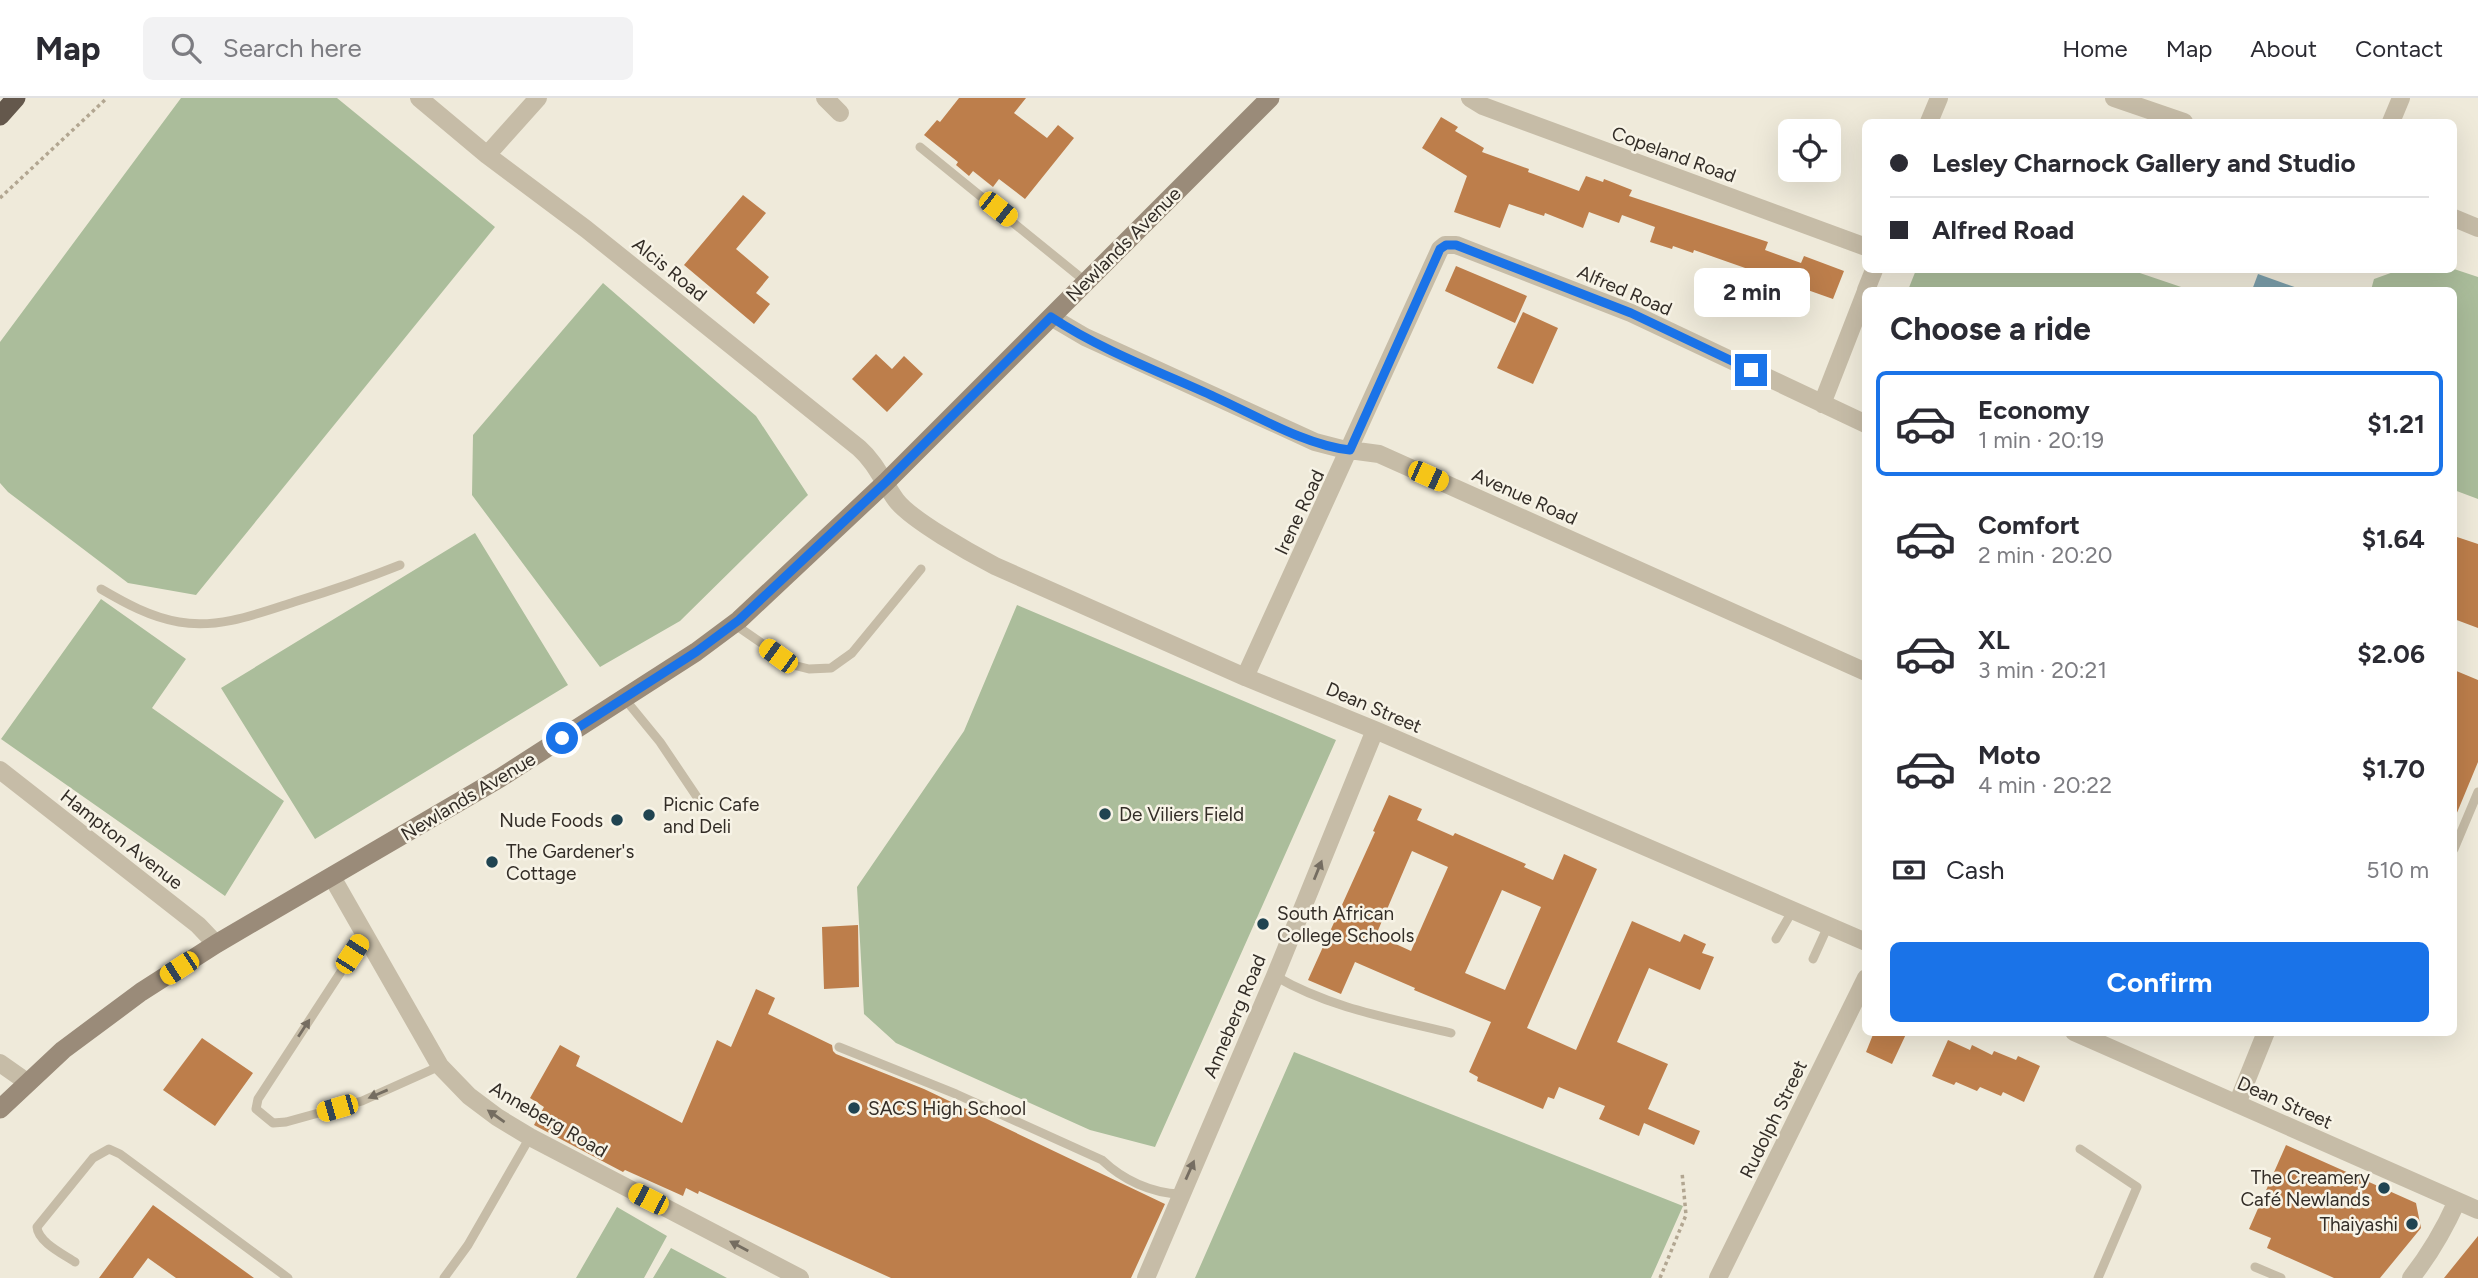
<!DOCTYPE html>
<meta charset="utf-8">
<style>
body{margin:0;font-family:Figtree,sans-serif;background:#f2f2f3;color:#2b2b33;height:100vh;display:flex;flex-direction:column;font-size:26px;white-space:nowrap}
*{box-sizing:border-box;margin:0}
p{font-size:23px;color:#7c7c81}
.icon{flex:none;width:38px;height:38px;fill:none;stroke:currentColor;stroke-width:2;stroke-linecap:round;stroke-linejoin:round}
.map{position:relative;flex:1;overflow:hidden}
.side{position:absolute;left:1862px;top:189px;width:595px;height:749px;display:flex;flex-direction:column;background:#fff;border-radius:10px;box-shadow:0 7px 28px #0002}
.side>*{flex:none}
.banner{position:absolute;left:1862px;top:21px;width:595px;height:154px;border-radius:10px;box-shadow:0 7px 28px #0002;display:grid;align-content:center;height:154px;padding:0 28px;background:#fff}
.controls{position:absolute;left:1778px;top:21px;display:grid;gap:14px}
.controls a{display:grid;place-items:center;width:63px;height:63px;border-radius:10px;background:#fff;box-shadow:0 7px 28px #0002;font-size:35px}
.end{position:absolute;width:32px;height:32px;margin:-16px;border:9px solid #1a73e8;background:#fff;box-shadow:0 0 0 4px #fff}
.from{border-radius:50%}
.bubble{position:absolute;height:49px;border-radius:10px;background:#fff;box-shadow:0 7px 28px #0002;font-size:23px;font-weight:700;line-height:49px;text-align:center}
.car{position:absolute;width:21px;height:42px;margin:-21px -10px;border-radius:9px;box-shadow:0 0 5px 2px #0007;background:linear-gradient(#f5c518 24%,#345 0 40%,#f5c518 0 76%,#345 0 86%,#f5c518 0)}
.banner b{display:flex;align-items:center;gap:24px;height:66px;font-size:26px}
.banner b+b{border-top:2px solid #e1e1e2}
.banner i{width:18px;height:18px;background:#2b2b33}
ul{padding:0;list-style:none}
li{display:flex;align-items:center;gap:21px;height:105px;margin:0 14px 10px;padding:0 14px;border:4px solid transparent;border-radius:10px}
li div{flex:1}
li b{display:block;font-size:26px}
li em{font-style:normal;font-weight:700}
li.active{border-color:#1a73e8}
li>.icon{width:63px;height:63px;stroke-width:1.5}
h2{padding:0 28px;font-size:32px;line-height:84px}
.pay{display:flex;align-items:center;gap:18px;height:77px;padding:0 28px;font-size:26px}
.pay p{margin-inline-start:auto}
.button{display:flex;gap:14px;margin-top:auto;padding:14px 28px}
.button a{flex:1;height:80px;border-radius:10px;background:#1a73e8;color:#fff;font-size:28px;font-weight:700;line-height:80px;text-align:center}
header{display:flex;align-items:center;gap:42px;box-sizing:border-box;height:98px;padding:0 35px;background:#fff;border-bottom:2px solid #e1e1e2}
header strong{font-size:33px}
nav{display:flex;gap:38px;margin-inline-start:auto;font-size:24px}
.search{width:490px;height:63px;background:#f2f2f3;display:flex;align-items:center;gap:18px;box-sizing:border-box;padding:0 24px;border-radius:10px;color:#7c7c81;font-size:26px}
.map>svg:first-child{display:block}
.green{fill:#abbd9b}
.water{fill:#7b9eaa}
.building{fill:#bd7e4b;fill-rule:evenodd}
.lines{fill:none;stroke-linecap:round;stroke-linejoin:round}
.path{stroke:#b2a691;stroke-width:3.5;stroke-dasharray:3.5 3.5;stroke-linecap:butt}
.service{stroke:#c6bca7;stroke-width:9}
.minor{stroke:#c6bca7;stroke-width:18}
.secondary{stroke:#9a8b79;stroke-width:19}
.trunk{stroke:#64584c;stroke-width:19}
.oneway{fill:#756d61}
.route{stroke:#1a73e8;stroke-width:9}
.poi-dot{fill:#204451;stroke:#f7f3e6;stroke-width:2.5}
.labels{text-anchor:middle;stroke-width:5;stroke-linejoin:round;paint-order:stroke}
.street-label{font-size:19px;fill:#332d27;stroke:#f7f3e6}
.poi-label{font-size:19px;fill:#332d27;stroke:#f7f3e6;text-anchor:start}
</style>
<header>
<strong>Map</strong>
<div class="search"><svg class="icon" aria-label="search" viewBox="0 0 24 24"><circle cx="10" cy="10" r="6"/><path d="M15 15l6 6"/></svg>Search here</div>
<nav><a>Home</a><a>Map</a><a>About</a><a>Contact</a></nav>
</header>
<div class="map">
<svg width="2478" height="1180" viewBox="0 0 2478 1180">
<rect width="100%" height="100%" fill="#efeada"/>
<path class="green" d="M181 0H337L495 129 196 497 128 485 8 394 0 385V244Z
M2454 171 2478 179V401L2454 392V192H2371L2374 181 2399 172Z
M1916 172H2131L2190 192H1908Z
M603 185 756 318 808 397 680 523 600 569 472 397 473 337Z
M475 435 568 587 315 741 221 590Z
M101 501 186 561 152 610 284 703 225 798 1 641Z
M1017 507 1336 642 1155 1049 1090 1032 896 945 864 916 857 789 964 633Z
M1294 954 1683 1108 1651 1180H1195Z
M617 1109 667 1138 644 1180H576Z
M671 1150 727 1180H653Z"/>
<path class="water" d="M2258 176 2303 192H2252Z"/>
<path class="building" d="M959 0H1026L1014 15 1047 40 1058 27 1074 40 1025 101 999 81 993 89 973 73 969 78 956 67 958 64 924 37 937 22 940 24Z
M1441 19 1458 29 1455 33 1484 50 1482 54 1529 71 1528 74 1579 93 1586 78 1603 84 1604 81 1632 92 1629 98 1768 144 1765 152 1801 165 1804 158 1844 173 1833 201 1694 152 1693 155 1673 148 1672 151 1650 144 1655 129 1622 117 1619 125 1589 114 1583 130 1545 115 1544 118 1509 106 1500 130 1454 114 1467 78 1422 50Z
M743 97 766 115 736 151 769 179 756 195 770 206 754 226 684 167Z
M1456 168 1527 198 1515 225 1445 193Z
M1523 214 1558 230 1533 286 1497 270Z
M876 256 892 271 904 258 923 276 887 314 852 281Z
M2454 438 2478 446V530L2454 521Z
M2454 572 2478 582V664L2454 722Z
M1389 697 1422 711 1417 722 1453 738 1455 735 1526 766 1524 769 1553 782 1564 756 1597 771 1527 930 1576 952 1632 823 1680 844 1684 836 1706 846 1702 855 1714 859 1700 892 1649 870 1617 944 1668 966 1648 1011 1700 1033 1694 1047 1644 1025 1639 1038 1599 1021 1605 1008 1559 989 1554 1001 1548 999 1543 1011 1477 983 1478 979 1469 974 1491 924 1414 892 1415 890 1355 864 1341 896 1308 882 1375 734 1373 733ZM1412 753 1448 769 1411 853 1376 837ZM1502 792 1541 809 1505 892 1465 875Z
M858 827 859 889 824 891 822 829Z
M756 891 775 900 768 916 832 947 833 953 836 956 924 991 1165 1106 1131 1180H891L699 1093 698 1096 686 1090 683 1098 625 1072 623 1074 534 1027 544 1009 530 1000 560 947 580 958 576 968 682 1025 717 942 731 949Z
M1874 934H1907L1892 966 1866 954Z
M202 940 253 975 215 1028 163 992Z
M1948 942 1970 952 1972 947 1992 957 1994 953 2016 962 2018 958 2040 968 2024 1004 2003 994 2001 998 1980 989 1977 993 1956 984 1954 987 1932 978Z
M2286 1047 2416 1105 2421 1130 2380 1180H2334L2267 1150 2271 1140 2249 1131Z
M153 1107 254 1180H176L148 1160 133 1180H99Z
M2478 1138V1180H2444Z"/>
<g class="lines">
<path class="path" d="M0 100 107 0
M1660 1180 1686 1117 1682 1074"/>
<path class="service" d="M920 49 1085 183
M101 491C125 505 150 519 179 524 218 531 257 516 294 504 330 493 365 481 400 467
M734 526 793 567 809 571 831 570 852 555 921 471
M624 600 660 644 697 699
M2454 751 2478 694
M365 837 258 1001 256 1011 273 1025 286 1024 362 1003 440 968
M1776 841 1793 812
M1813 861 1828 828
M1275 878C1330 910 1389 920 1451 935
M839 949 956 996 1102 1062C1123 1082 1151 1095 1180 1096
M2080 1051 2137 1089 2098 1180
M75 1164C63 1156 38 1144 37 1129L93 1060 109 1051 120 1056 288 1180
M2255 1169 2281 1180
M444 1180 468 1147 530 1039"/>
<path class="minor" d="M419 0 487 57 586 131 859 350C876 365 883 384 896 402 911 422 972 456 995 468L1245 579 1375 632 1866 844
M825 0 840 15
M1470 0 1483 8 1866 149
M2114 0 2184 24
M1929 24 1939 0
M2391 24 2401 0
M487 57 538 0
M2454 120 2478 130
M1866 192 1874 172
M1051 219 1085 239 1315 344 1342 351 1379 356 1866 574
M1822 306 1866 193
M1245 579 1440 151 1445 147H1456L1631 215 1866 326
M0 672 198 827 216 846
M332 779 440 968 469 998 497 1019 530 1039 800 1180
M2074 934 2478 1112
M0 965 27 984
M2237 1006 2266 934
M1146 1180 1275 878 1375 632
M1718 1180 1866 880
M2411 1180C2430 1156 2444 1132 2457 1103"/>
<path class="secondary" d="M0 1011 63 952 141 894 216 846 500 680 696 554 739 522 886 384 1270 0"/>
<path class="trunk" d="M0 18 16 0"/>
</g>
<defs><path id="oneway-solid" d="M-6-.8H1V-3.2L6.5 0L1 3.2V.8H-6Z" transform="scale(1.75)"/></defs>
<g class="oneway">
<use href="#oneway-solid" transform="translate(1318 772) rotate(-68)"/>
<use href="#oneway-solid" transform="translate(304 930) rotate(-57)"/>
<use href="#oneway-solid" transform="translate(378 996) rotate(157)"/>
<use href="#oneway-solid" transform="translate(496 1018) rotate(-145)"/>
<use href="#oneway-solid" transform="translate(1190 1072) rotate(-66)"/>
<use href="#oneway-solid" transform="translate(739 1148) rotate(-152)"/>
</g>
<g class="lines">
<path class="route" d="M562 640 696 554 739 522 886 384 1051 219C1101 252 1160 274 1215 299 1257 318 1305 347 1350 352L1440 151 1446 147H1456L1631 215 1751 272"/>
</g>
<g class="poi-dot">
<circle cx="1105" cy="716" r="7"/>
<circle cx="649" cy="717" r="7"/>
<circle cx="617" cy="722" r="7"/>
<circle cx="492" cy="764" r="7"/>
<circle cx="1263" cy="826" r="7"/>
<circle cx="854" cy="1010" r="7"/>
<circle cx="2384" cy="1090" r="7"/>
<circle cx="2412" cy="1126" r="7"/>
</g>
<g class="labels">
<g class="street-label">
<text transform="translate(1674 56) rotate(20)" y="7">Copeland Road</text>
<text transform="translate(1123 146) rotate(-45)" y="7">Newlands Avenue</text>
<text transform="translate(670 171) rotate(39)" y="7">Alcis Road</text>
<text transform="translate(1625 192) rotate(23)" y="7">Alfred Road</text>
<text transform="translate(1525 398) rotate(24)" y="7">Avenue Road</text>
<text transform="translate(1299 414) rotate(-65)" y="7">Irene Road</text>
<text transform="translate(1374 609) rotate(23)" y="7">Dean Street</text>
<text transform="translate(468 698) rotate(-31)" y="7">Newlands Avenue</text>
<text transform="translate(122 741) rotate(38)" y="7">Hampton Avenue</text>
<text transform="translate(1234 918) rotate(-67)" y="7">Anneberg Road</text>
<text transform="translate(2285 1004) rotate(24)" y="7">Dean Street</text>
<text transform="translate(549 1021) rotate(30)" y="7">Anneberg Road</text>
<text transform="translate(1773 1021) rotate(-64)" y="7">Rudolph Street</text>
</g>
<g class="poi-label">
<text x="663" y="713">Picnic Cafe<tspan x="663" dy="22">and Deli</tspan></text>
<text x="1119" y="723">De Viliers Field</text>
<text x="603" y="729" text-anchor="end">Nude Foods</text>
<text x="506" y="760">The Gardener's<tspan x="506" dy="22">Cottage</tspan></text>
<text x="1277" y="822">South African<tspan x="1277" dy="22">College Schools</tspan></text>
<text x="868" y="1017">SACS High School</text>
<text x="2370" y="1086" text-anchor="end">The Creamery<tspan x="2370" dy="22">Café Newlands</tspan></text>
<text x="2398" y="1133" text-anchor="end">Thaiyashi</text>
</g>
</g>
</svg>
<div class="controls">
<a><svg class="icon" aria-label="locate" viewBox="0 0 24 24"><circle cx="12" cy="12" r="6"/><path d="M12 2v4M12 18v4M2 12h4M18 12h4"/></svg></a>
</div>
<i class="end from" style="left:562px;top:640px"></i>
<i class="end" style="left:1751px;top:272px"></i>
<div class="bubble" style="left:1694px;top:170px;width:116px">2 min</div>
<i class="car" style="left:998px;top:111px;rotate:128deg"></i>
<i class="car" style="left:1428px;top:378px;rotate:114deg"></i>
<i class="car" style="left:778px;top:558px;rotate:306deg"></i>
<i class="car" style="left:352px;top:856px;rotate:33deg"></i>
<i class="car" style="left:179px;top:870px;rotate:237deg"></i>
<i class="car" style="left:337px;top:1010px;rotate:254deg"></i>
<i class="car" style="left:648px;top:1101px;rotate:297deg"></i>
<div class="banner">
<b><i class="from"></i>Lesley Charnock Gallery and Studio</b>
<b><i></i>Alfred Road</b>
</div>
<section class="side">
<h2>Choose a ride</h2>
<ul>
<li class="active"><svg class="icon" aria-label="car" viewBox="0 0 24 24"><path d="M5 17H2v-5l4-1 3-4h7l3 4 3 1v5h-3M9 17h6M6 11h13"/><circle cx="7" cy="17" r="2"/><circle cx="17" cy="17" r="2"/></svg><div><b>Economy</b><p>1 min · 20:19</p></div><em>$1.21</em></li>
<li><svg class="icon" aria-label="car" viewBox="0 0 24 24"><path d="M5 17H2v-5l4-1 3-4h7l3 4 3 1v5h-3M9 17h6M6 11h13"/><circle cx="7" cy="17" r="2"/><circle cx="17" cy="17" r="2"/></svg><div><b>Comfort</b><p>2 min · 20:20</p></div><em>$1.64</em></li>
<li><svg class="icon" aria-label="car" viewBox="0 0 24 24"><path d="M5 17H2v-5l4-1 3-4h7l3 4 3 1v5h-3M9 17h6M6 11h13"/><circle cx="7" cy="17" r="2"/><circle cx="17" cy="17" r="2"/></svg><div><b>XL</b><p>3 min · 20:21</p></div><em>$2.06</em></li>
<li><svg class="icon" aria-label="car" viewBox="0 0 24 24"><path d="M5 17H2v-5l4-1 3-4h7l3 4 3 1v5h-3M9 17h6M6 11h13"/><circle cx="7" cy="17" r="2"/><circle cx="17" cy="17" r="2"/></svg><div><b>Moto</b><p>4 min · 20:22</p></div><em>$1.70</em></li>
</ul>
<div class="pay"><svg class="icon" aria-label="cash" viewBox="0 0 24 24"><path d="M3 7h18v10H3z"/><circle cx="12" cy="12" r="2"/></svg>Cash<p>510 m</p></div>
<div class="button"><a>Confirm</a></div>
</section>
</div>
